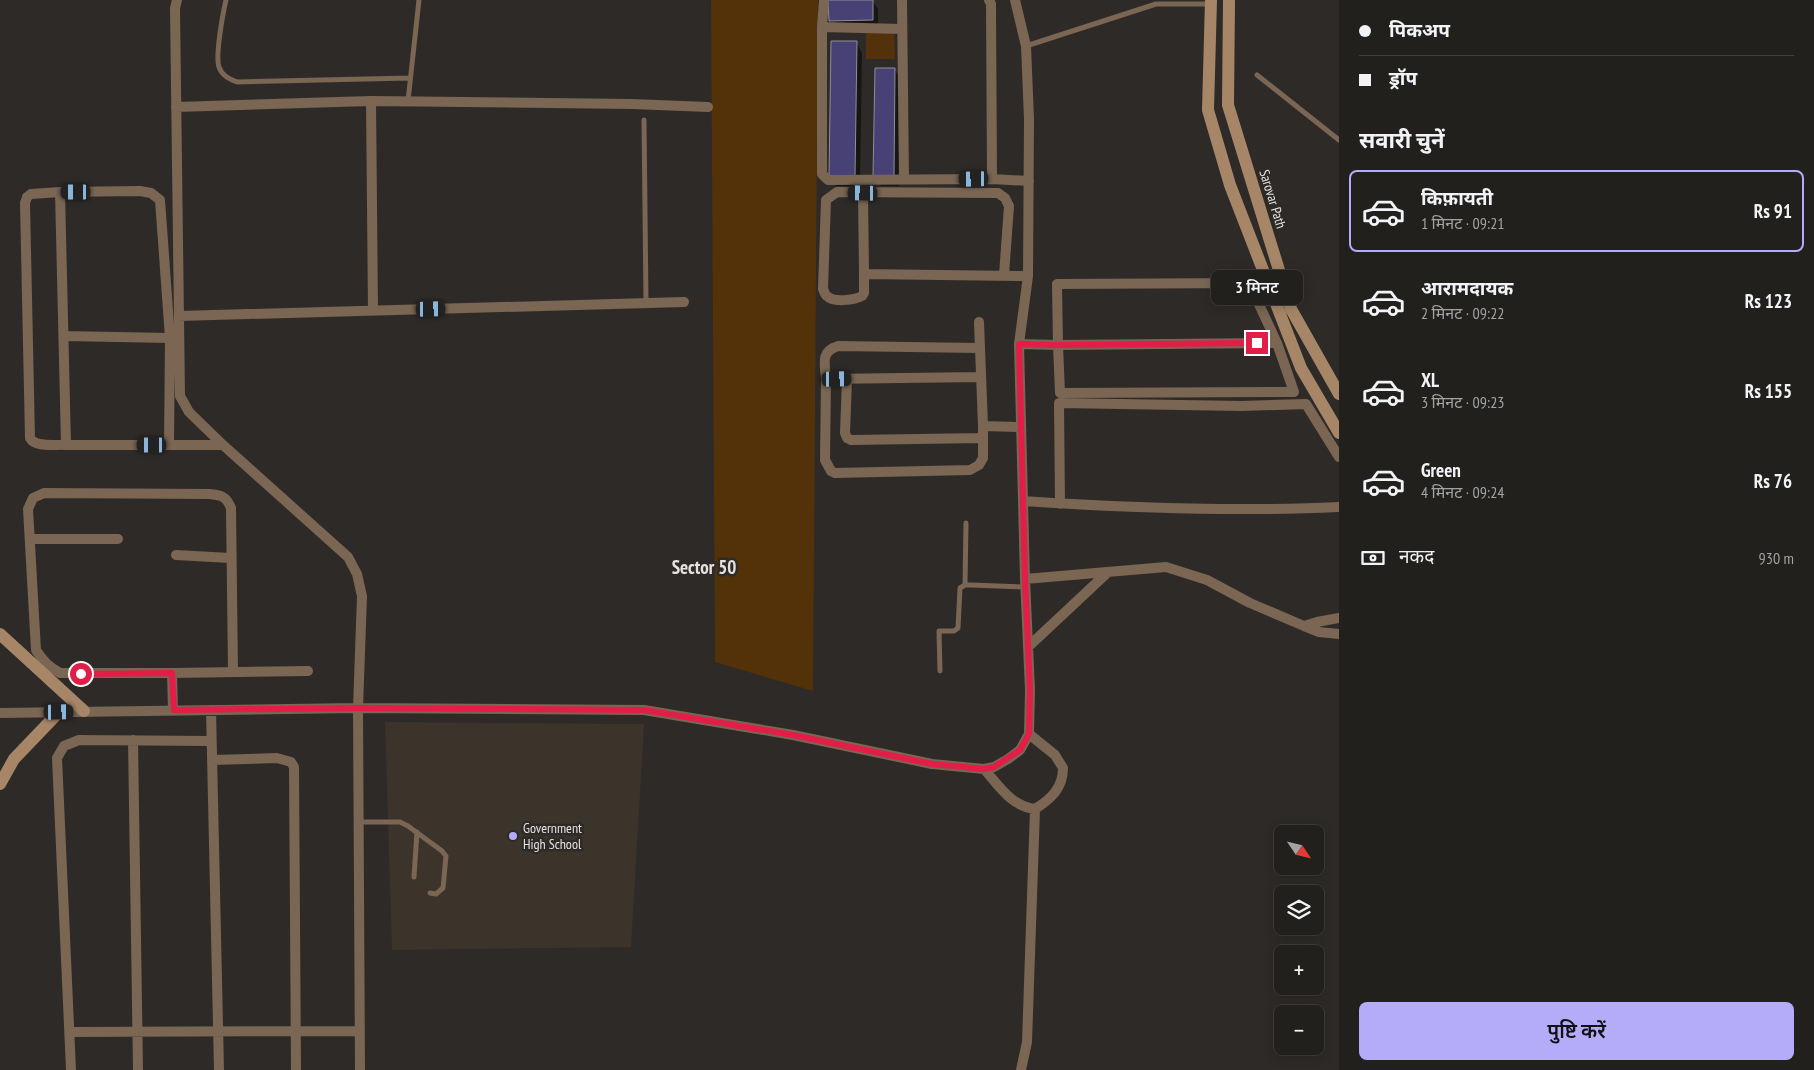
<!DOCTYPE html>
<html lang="hi">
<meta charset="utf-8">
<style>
body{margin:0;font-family:"PT Sans Narrow","Noto Sans Devanagari",sans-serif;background:#2a2826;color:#f1f3f6;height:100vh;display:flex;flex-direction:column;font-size:19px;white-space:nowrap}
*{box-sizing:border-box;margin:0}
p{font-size:16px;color:#a2a3a4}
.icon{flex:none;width:28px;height:28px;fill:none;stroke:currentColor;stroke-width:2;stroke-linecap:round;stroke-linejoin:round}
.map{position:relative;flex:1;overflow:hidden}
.details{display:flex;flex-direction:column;background:#22201d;width:475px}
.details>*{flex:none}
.hud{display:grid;align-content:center;height:110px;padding:0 20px;background:#22201d}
.needle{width:32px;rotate:125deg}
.buttons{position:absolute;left:1274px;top:825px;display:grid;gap:10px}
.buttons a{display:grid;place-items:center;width:50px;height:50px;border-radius:8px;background:#22201d;box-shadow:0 2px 12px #0003,0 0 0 1px #3f3e3b;font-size:25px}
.end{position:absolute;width:22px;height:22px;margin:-11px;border:6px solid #e11d48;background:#fff;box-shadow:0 0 0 2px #fff}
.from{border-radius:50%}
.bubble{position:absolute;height:35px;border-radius:8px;background:#22201d;box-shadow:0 2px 12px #0003,0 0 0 1px #3f3e3b;font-size:16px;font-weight:600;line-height:35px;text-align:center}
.car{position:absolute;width:15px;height:30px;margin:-15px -8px;border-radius:6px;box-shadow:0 0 4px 1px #0007;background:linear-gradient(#222 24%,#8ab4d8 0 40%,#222 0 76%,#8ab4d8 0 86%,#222 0)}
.hud b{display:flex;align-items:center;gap:18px;height:48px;font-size:19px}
.hud b+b{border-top:1px solid #3f3e3b}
.hud i{width:12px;height:12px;background:#f1f3f6}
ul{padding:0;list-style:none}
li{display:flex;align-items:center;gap:15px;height:82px;margin:0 10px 8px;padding:0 10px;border:2px solid transparent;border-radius:8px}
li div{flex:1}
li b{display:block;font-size:19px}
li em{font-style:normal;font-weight:600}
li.active{border-color:#b4acf9}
li>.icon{width:45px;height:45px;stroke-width:1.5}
h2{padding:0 20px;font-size:22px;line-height:60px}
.pay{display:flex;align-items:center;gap:12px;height:55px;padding:0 20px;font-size:19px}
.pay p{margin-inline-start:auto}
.button{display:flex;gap:10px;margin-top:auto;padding:10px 20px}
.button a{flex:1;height:58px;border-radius:8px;background:#b4acf9;color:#111;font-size:20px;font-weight:600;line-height:58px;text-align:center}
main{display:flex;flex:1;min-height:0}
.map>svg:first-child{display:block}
.built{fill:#3c332b}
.green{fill:#533109}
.shadow{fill:#0007}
.building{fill:#484175;stroke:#8e8e93}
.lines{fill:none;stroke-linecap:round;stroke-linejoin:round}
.lane{stroke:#7a6653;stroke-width:5}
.street{stroke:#7a6653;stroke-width:10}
.secondary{stroke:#a78668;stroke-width:12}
.route{stroke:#e11d48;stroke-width:6}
.poi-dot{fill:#b4acf9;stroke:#2e2a27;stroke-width:2}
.labels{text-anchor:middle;stroke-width:5;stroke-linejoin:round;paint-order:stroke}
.street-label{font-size:14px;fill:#e4e1df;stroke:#2e2a27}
.poi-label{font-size:14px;fill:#e4e1df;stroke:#2e2a27;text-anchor:start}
.district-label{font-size:19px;font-weight:bold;fill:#e4e1df;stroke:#2e2a27}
</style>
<main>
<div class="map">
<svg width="1339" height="1070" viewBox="0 0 1339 1070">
<rect width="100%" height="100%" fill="#2e2a27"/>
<path class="built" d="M385 722 644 724 631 947 392 950Z"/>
<path class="green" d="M711 0H818L813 691 715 662Z
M894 32 895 59H866V33Z"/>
<path class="shadow" d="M830 0H872L878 9V31L836 32 830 21Z
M856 42 862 53 860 186H836L830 175Z
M895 70 901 80 899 186H881L875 175Z"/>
<path class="building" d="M828 0H873V20L829 21Z
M831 41H857L855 176H829Z
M875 68H895L894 176H873Z"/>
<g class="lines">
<path class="lane" d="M226 0C223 13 215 56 219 67 222 76 230 79 237 82L410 78
M1026 46 1156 4H1211
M1257 75 1339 140
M408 101 419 0
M644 120 646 303
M965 585 966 523
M940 671 939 631H954L958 628 960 588 965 585H971L1025 587
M359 822H400L408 826 442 851 446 856 443 888 436 894 430 893
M414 877 417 832"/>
<path class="street" d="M177 0 175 8 180 396 189 412 223 445 348 557 357 574 362 596 358 708 360 1070
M824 0 822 27V174L828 180 992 179 1029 181
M902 0 904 180
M989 0 991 4 992 179
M822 27 902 29
M371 101 373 310
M176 107 371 101 632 104 708 107
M60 192 66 445H223
M863 193 864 274
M1004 275 1009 206 1005 198 998 193 837 192 826 200 823 289C824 291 825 295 827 296 833 303 855 300 862 296L864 293V274L1016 276H1028
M179 316 684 302
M979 322 983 426 1021 427
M64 336 170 338
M1019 344 1058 345 1057 284 1249 283 1277 343 1294 392 1060 393 1058 345 1277 343
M979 348 838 346C820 352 825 363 826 379L980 377
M826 379 825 460 831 471 835 473 970 470 979 465 983 458V426
M847 379 845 433 847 438 851 440 983 438
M66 445C56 444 35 448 30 438L25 203 27 197 31 194 60 192 140 191 151 193 160 200 170 338 169 445
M1023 501C1128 508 1234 512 1339 507
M1060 504 1059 403 1242 406 1306 404 1339 457
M30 539H118
M176 555 230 558
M1025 579 1166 567 1207 580 1250 603 1304 626 1319 632 1339 634
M1304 626 1317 622 1339 618
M1028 647 1107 573
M172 673H60C49 667 43 661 36 650L28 509 33 498 44 493 209 494C221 495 226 496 231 508L233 672
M173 710 172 673 308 671
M211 710 219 1070
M0 713 358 708 644 710 793 735 932 764 984 769 994 767 1008 759 1020 750 1029 734 1030 690 1025 579 1019 344 1028 276 1029 119 1026 46 1015 0
M133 740 138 1070
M212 760 277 758 291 762 294 767 296 1070
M984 769C1000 787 1011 806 1035 809 1051 799 1063 788 1063 768L1055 755 1029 734
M71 1032 359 1031
M71 1070 57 758 64 746 79 740 211 741
M1021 1070 1027 1042 1035 809"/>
<path class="secondary" d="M1211 0 1208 110 1230 185 1301 368 1339 433
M1229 0 1228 105 1291 309 1339 394
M0 634 84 711
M0 784 14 759 59 712"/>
</g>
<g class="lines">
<path class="route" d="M81 674 172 673 174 710 358 708 644 710 793 735 932 764 984 769 994 767 1020 750 1029 734 1030 690 1025 579 1019 344 1058 345 1257 343"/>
</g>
<circle class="poi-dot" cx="513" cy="836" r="5"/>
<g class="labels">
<g class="street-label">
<text transform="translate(1273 199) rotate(73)" y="5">Sarovar Path</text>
</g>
<g class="poi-label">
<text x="523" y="833">Government<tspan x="523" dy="16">High School</tspan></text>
</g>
<g class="district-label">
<text x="704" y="574">Sector 50</text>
</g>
</g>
</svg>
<div class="buttons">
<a><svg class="needle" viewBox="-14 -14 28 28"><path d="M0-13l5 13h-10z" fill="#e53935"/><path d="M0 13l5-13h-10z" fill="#a2a3a4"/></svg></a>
<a><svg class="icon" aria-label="layers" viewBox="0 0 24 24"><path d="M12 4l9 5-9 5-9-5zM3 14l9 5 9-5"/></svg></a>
<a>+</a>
<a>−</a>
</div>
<i class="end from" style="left:81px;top:674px"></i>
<i class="end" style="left:1257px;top:343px"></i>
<div class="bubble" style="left:1211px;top:270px;width:92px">3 मिनट</div>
<i class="car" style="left:974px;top:179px;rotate:269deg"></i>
<i class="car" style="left:76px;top:192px;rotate:270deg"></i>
<i class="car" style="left:863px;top:193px;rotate:271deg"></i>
<i class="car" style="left:431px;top:309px;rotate:89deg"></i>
<i class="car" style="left:837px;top:379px;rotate:89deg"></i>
<i class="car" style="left:152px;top:445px;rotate:270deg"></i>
<i class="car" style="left:59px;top:712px;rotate:89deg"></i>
</div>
<section class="details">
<div class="hud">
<b><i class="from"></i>पिकअप</b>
<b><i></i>ड्रॉप</b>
</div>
<h2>सवारी चुनें</h2>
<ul>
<li class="active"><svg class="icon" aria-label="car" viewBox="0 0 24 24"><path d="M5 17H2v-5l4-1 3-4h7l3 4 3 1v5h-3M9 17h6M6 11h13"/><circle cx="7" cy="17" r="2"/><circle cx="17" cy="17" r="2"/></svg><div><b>किफ़ायती</b><p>1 मिनट · 09:21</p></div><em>Rs 91</em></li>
<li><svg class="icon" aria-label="car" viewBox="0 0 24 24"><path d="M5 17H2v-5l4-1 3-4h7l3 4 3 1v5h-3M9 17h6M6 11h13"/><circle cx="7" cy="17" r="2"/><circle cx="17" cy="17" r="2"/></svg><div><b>आरामदायक</b><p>2 मिनट · 09:22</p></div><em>Rs 123</em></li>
<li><svg class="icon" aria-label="car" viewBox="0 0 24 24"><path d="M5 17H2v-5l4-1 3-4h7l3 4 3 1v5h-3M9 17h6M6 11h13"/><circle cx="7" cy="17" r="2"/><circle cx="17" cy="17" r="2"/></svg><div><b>XL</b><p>3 मिनट · 09:23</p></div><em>Rs 155</em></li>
<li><svg class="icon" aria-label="car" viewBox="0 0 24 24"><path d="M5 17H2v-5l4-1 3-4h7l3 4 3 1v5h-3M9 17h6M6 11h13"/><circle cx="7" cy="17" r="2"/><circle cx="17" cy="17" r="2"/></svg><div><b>Green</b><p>4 मिनट · 09:24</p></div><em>Rs 76</em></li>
</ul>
<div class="pay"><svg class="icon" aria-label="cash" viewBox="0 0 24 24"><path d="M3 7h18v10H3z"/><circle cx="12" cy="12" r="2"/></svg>नकद<p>930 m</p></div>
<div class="button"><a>पुष्टि करें</a></div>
</section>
</main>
